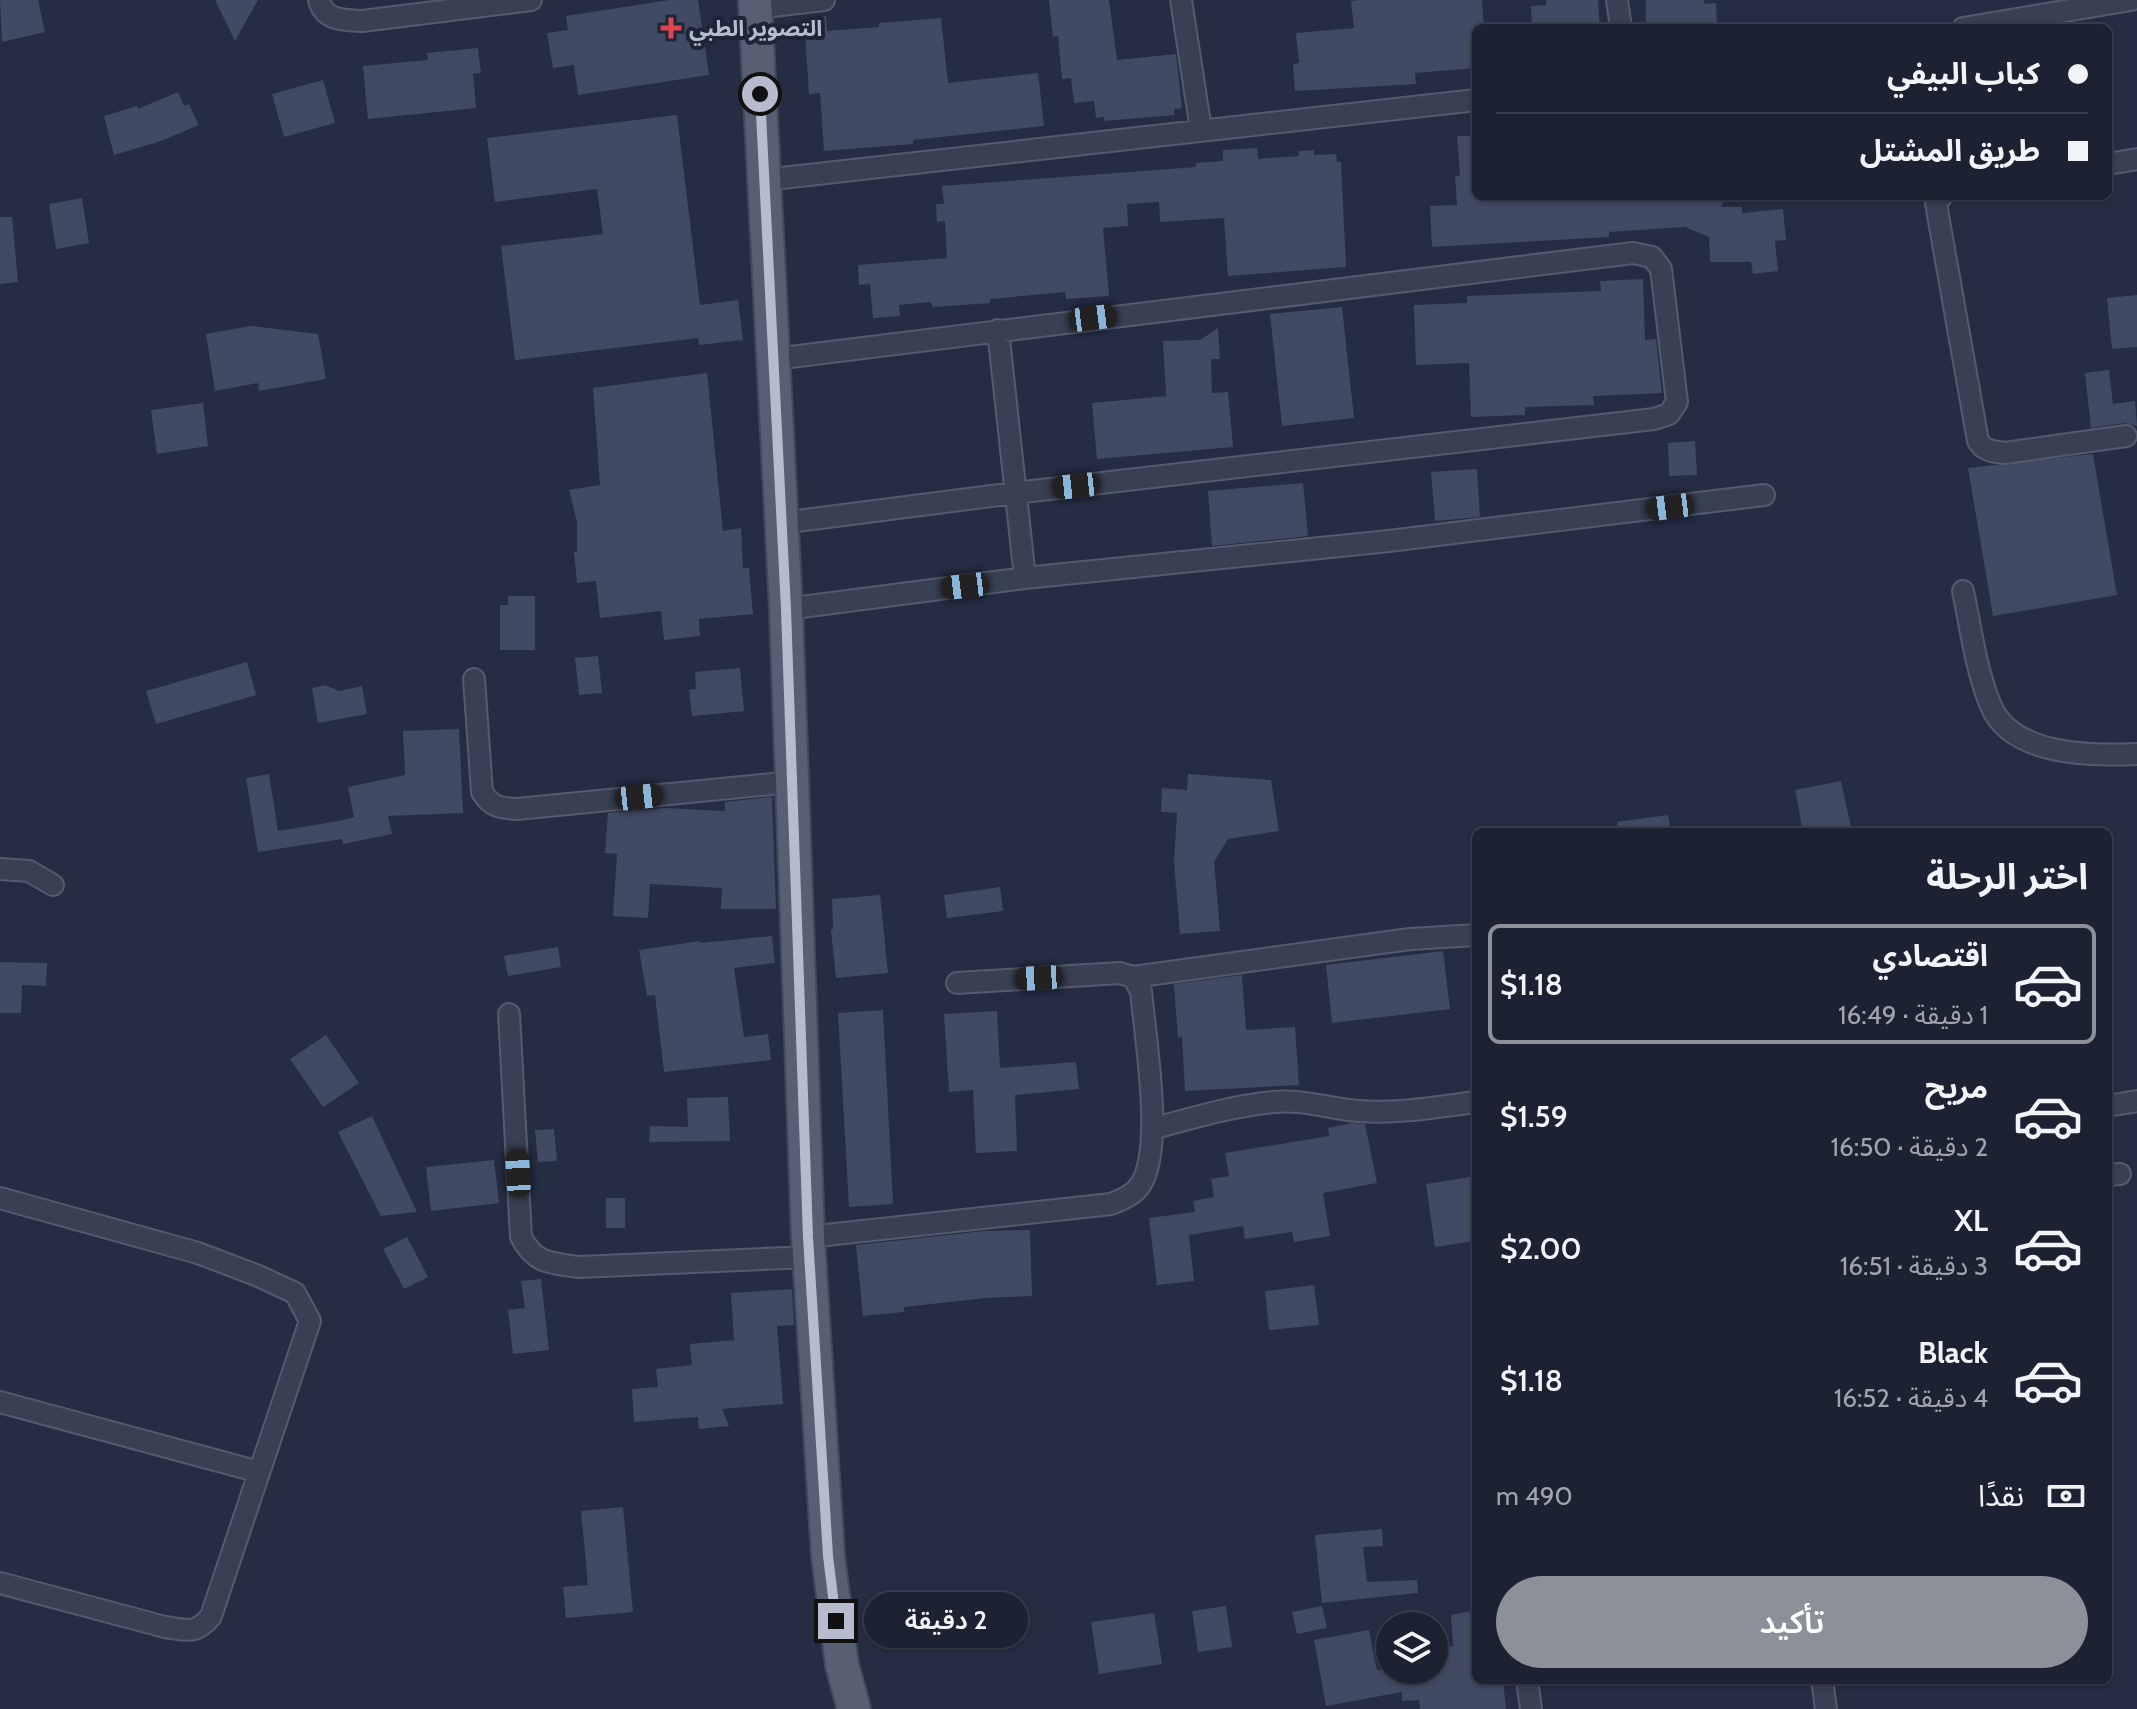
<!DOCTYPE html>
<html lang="ar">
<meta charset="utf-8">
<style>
body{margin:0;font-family:Cabin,"Noto Sans Arabic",sans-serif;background:#252a3a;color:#f1f3f6;direction:rtl;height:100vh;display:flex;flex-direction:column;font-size:30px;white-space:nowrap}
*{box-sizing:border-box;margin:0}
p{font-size:26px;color:#a0a4ac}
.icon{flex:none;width:44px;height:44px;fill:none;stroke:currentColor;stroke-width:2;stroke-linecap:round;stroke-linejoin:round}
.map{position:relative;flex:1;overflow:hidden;direction:ltr}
.details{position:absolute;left:1472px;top:828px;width:640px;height:856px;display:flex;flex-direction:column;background:#1c2232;border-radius:12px;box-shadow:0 2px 6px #0004,0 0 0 2px #3a3f4d;direction:rtl}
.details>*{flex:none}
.top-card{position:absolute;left:1472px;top:24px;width:640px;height:176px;border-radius:12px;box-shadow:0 2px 6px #0004,0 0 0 2px #3a3f4d;direction:rtl;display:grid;align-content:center;height:176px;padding:0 24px;background:#1c2232}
.fabs{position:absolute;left:1376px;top:1612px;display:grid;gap:16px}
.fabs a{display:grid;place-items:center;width:72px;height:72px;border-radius:50%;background:#1c2232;box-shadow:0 2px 6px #0004,0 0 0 2px #3a3f4d;font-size:40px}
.end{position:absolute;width:36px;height:36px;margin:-18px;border:10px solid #b6bccd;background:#111;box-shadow:0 0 0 4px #111}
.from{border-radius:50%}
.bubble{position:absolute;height:56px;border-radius:28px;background:#1c2232;box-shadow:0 2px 6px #0004,0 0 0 2px #3a3f4d;font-size:26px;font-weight:600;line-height:56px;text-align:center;direction:rtl}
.car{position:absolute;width:24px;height:48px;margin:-24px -12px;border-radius:10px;box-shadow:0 0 6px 2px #0007;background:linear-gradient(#222 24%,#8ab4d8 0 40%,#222 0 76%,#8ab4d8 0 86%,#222 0)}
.top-card b{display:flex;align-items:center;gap:28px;height:76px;font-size:30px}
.top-card b+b{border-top:2px solid #3a3f4d}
.top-card i{width:20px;height:20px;background:#f1f3f6}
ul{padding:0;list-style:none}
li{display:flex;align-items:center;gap:24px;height:120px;margin:0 16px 12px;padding:0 8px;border:4px solid transparent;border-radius:12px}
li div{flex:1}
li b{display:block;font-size:30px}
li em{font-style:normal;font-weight:600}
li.selected{border-color:#8c9099}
li>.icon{width:72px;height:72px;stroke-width:1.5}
h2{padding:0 24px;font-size:36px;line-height:96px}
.pay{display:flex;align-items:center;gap:20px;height:88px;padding:0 24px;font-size:30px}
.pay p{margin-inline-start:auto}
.button{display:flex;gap:16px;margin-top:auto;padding:16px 24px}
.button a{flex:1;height:92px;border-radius:48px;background:#8c9099;color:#fff;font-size:32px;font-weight:600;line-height:92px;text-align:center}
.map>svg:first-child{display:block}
.building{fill:#404a63}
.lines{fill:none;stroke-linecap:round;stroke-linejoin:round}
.minor-casing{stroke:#545b6d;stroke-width:24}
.primary-casing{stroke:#43495c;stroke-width:36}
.minor{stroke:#394053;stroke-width:20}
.primary{stroke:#575f73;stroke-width:32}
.route{stroke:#b6bccd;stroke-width:10}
.health-dot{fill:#e0444e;stroke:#1e2538;stroke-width:3}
.labels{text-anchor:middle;stroke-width:8;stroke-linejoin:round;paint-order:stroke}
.poi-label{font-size:22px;font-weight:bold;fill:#b6bccd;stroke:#1e2538;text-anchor:start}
</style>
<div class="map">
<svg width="2137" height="1709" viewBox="0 0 2137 1709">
<rect width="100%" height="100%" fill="#252d43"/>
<path class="building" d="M0 0H38L45 32 2 42Z
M215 0H258L235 41Z
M669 0H698L709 75 578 95 574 65 553 68 547 33 568 30 566 16Z
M1049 0H1109L1117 60 1176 54 1182 108 1174 109V115L1104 121V117L1096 118 1094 101 1074 103 1071 78 1062 79 1058 36 1053 37Z
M1360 0H1482L1484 28H1476V68L1415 73 1416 84 1295 91 1293 64 1299 63 1296 33 1354 28 1351 1Z
M1546 0H1598L1600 28H1532L1531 6 1546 5Z
M1646 0H1704V4L1716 3 1717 26H1709V28H1646Z
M826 16 827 31 879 27V23L941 18 948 83 1038 73 1044 126 913 140V144L824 151 820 93 809 94 805 32H809L808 17Z
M478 48 481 73 473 74 476 108 368 119 363 66 428 60 427 53Z
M323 80 335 123 284 137 272 94Z
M178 92 184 106 189 104 199 125 161 141 114 155 104 116 137 106 138 109Z
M677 115 700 305 738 300 743 340 699 345 698 338 515 360 501 246 603 234 597 189 495 202 487 138Z
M1457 136H1476V196H1727L1721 207H1742V213L1783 209 1786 240 1775 241 1778 271 1753 274 1751 262H1710L1709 237 1685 227 1609 232V237L1432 247 1430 206 1457 205 1455 176H1460Z
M1257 148 1258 159 1299 156 1298 151 1314 150V155L1336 154 1337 162H1341L1346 267 1228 276 1224 218 1160 222 1159 202 1127 204 1128 226 1103 228 1109 296 1066 299 1065 292 990 299V303L933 307 930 302 899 305 900 316 873 318 870 284 859 285 858 265 947 258 945 221 937 222 936 204H944L942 186 1196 167V163L1223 161V150Z
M82 198 89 243 56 249 49 204Z
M0 217H12L18 282 0 284Z
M1643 279 1645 340 1656 339 1662 393 1593 396 1594 405 1525 407V415L1471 417 1469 363 1416 365 1414 305 1467 303V296L1601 291 1600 281Z
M2137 295V347L2112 349 2107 298Z
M1342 307 1354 418 1282 426 1270 314Z
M251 326 318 334 326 379 259 391 258 383 215 391 206 334Z
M1218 328 1220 359H1211L1212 393 1228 392 1233 447 1097 459 1092 403 1166 396 1163 341 1200 340Z
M2109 370 2113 404 2135 401 2137 426 2124 423 2091 428 2085 373Z
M707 373 723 531 741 528 743 568H749L753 614 699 619 700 636 664 640 661 611 600 618 596 581 577 583 574 552H577V522L569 490 600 485 593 388Z
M203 403 208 446 157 454 151 410Z
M1695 441 1697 475 1669 476 1668 443Z
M2093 454 2117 595 1993 616 1968 468Z
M1477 469 1480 517 1435 521 1431 472Z
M1303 483 1308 536 1212 546 1208 491Z
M508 596H535V650H500V605H508Z
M598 656 602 693 579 695 575 658Z
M247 662 256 695 156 724 146 691Z
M740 668 744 711 692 716 689 690 696 689 695 672Z
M325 685 339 691 362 686 367 714 318 723 312 688Z
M459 729 463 813 388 816 392 834 343 844 342 839 258 852 246 778 269 774 278 831 339 821 354 817 348 787 405 775 403 731Z
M1188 774 1271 780 1279 831 1228 839 1214 862 1220 931 1180 934 1174 862 1177 813 1161 812 1162 788 1187 790Z
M1841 781 1852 832H1803L1795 790Z
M772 797 776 909H721L722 888 650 884 648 918 613 916 617 854 605 853 608 813 665 808 725 811V802Z
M1668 815 1671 832H1618L1617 822Z
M1000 887 1003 911 947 918 944 895Z
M880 895 888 973 836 978 831 930 833 929 832 899Z
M772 936 775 963 734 968 744 1037 768 1034 771 1060 664 1072 655 995 647 996 639 950 700 941 701 943Z
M558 947 561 967 508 976 504 956Z
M1443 951 1450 1009 1332 1023 1326 965Z
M0 962 47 963 46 986 22 985 21 1013H0Z
M1242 975 1246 1030 1295 1027 1299 1085 1185 1091 1182 1037 1178 1038 1174 984Z
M883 1010 893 1204 849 1207 838 1013Z
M997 1011 1000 1068 1076 1062 1079 1089 1015 1095 1017 1151 976 1153 973 1090 949 1092 944 1014Z
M326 1035 359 1083 323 1107 290 1059Z
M728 1097 730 1141 649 1142 650 1126 688 1127 687 1098Z
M372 1116 400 1176 417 1212 381 1216 338 1132Z
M1352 1123 1365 1124 1377 1183 1323 1193 1330 1236 1294 1242 1292 1232 1245 1239 1243 1226 1189 1235 1194 1281 1157 1285 1149 1218 1195 1212 1193 1201 1214 1197 1211 1179 1229 1176 1225 1153 1329 1136 1328 1128Z
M554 1129 557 1161 538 1162 535 1130Z
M494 1160 499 1203 431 1211 426 1167Z
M1476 1176V1241L1435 1247 1426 1184Z
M606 1198H625V1228H606Z
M1030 1230 1032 1296 986 1298 904 1307V1312L863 1316 856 1245 984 1231Z
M407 1237 428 1277 404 1289 383 1249Z
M541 1279 549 1350 513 1354 508 1310 525 1308 521 1281Z
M1314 1285 1319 1325 1269 1330 1265 1291Z
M792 1289 794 1325 777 1326 783 1404 722 1409 729 1426 699 1429 698 1417 634 1422 632 1389 658 1387 656 1369 692 1365 690 1344 734 1340 731 1293Z
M623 1507 633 1612 566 1618 563 1587 588 1585 581 1511Z
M1382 1529 1383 1546 1363 1547 1367 1582 1417 1580 1418 1593 1322 1603 1315 1535Z
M1226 1606 1232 1647 1198 1652 1192 1611Z
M1322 1606 1327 1628 1297 1634 1292 1612Z
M1476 1610V1680H1503L1506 1709H1420L1419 1700 1402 1701V1692L1326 1706 1314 1640 1369 1630 1377 1670H1434V1649L1453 1646 1451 1615Z
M1154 1613 1162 1664 1099 1674 1091 1622Z"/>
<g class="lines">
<g class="minor-casing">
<path id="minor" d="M319 0C324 21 344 20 362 21L531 0
M1181 0 1201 130
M1617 0 1621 28
M756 8 824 0
M1963 28 2131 0
M2108 164 2137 159
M764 180 1476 100
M1942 196 1936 203 1938 215 1978 441 1983 447 1991 451 2005 453 2126 436
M998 330 1025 578
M774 359 1633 253 1652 257 1661 269 1677 402 1669 414 1654 419 1015 493 781 523
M1963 591C1971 629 1976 671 1991 706 2012 756 2092 756 2137 754
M786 609 1025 578 1389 541 1764 495
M474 679 482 792C491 807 500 808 517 809L792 782
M0 869 29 871 53 885
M1133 977 1410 939 1476 935
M509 1014 521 1237C535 1264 551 1263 579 1267L809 1257
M2108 1106 2137 1101
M1152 1129C1192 1118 1232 1106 1273 1102 1304 1099 1330 1109 1359 1111 1398 1114 1437 1107 1476 1102
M2108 1175 2120 1174
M0 1198 198 1253 256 1275 295 1293 310 1321 211 1616C196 1635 187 1630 165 1627L0 1583
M808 1237 1111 1204C1123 1199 1134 1195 1141 1184 1164 1147 1145 1036 1141 991L1133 977 1120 973 957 983
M0 1402 259 1472
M1527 1680 1531 1709
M1822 1680 1826 1709"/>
</g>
<g class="primary-casing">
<path id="primary" d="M755 0 786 609 808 1237 828 1556 842 1665 854 1709"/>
</g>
<use href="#minor" class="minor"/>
<use href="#primary" class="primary"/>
</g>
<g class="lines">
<path class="route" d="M760 94 786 609 808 1237 828 1556 836 1621"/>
</g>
<path class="health-dot" d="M667 16h8v8h8v8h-8v8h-8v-8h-8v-8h8z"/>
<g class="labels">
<g class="poi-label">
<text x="689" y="36">التصوير الطبي</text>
</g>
</g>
</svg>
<div class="fabs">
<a><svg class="icon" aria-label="layers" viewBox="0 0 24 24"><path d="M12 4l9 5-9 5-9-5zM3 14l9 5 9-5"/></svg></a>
</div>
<i class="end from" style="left:760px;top:94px"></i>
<i class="end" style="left:836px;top:1621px"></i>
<div class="bubble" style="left:864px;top:1592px;width:164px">2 دقيقة</div>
<i class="car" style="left:1093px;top:318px;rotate:83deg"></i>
<i class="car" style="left:1076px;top:486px;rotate:264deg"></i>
<i class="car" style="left:1670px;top:507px;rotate:263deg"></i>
<i class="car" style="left:965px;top:586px;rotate:263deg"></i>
<i class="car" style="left:639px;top:797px;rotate:84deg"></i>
<i class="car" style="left:1039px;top:978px;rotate:267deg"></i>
<i class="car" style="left:518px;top:1173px;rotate:357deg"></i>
<div class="top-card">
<b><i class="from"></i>كباب البيفي</b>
<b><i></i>طريق المشتل</b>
</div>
<section class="details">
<h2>اختر الرحلة</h2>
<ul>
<li class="selected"><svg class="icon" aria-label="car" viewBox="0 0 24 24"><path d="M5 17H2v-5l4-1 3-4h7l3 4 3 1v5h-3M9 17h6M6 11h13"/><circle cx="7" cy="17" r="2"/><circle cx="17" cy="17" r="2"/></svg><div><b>اقتصادي</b><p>1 دقيقة · 16:49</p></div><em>$1.18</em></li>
<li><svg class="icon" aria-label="car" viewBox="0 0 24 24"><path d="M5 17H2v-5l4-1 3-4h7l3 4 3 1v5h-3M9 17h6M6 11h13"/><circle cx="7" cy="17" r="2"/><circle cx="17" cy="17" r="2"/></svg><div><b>مريح</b><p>2 دقيقة · 16:50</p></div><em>$1.59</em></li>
<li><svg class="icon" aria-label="car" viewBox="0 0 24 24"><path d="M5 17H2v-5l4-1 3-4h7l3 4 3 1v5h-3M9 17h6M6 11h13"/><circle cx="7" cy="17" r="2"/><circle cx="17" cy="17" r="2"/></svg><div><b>XL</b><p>3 دقيقة · 16:51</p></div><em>$2.00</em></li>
<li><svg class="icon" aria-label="car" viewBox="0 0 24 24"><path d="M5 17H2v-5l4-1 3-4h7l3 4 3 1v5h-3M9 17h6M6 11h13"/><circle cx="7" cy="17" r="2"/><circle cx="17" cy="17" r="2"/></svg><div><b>Black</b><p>4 دقيقة · 16:52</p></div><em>$1.18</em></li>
</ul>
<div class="pay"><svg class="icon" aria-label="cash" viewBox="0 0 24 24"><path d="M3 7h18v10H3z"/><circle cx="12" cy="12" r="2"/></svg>نقدًا<p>490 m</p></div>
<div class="button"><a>تأكيد</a></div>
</section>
</div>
